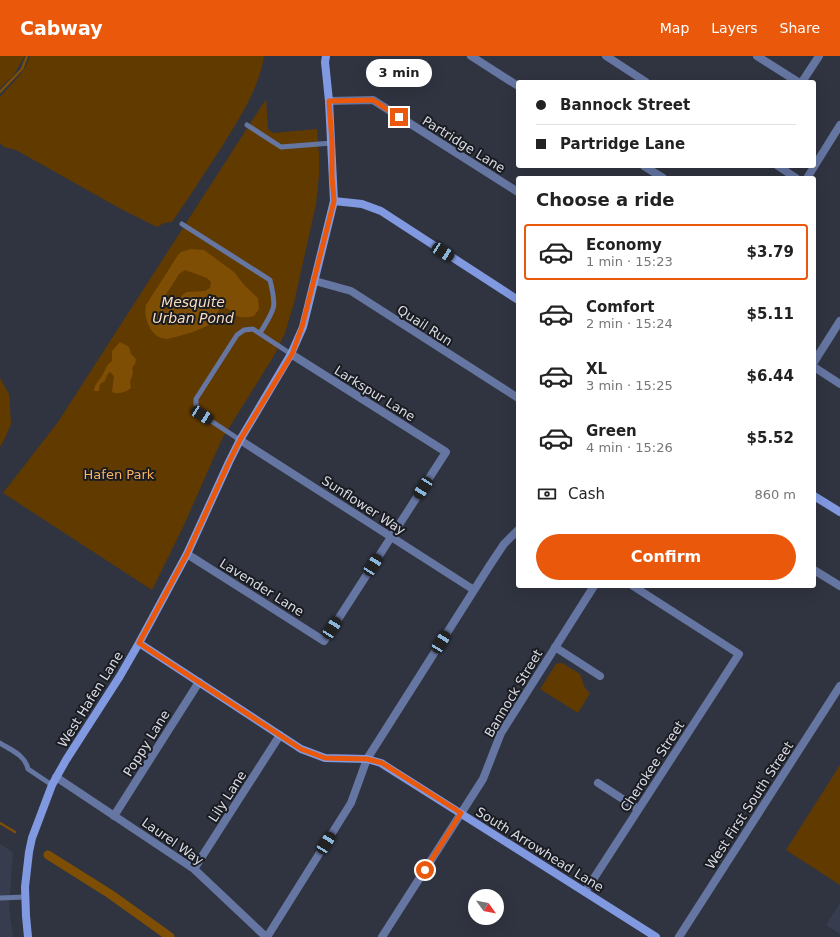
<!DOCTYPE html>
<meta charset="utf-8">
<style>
body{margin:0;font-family:"DejaVu Sans",sans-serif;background:#f2f2f2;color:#222;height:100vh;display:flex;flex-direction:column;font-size:15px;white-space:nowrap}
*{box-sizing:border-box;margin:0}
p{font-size:13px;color:#767676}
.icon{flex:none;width:22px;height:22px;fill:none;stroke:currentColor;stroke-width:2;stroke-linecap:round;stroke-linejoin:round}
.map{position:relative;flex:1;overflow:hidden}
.sheet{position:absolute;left:516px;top:120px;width:300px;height:412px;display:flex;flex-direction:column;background:#fff;border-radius:4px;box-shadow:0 4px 16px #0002}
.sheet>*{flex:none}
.banner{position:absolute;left:516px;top:24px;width:300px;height:88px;border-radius:4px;box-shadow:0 4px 16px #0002;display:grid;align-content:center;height:88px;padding:0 20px;background:#fff}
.needle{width:26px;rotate:123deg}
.controls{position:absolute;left:468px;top:833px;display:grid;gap:8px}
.controls a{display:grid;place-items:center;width:36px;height:36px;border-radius:50%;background:#fff;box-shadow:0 4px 16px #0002;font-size:20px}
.end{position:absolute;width:18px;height:18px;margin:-9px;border:5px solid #ea580c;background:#fff;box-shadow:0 0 0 2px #fff}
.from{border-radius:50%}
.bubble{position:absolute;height:28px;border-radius:14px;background:#fff;box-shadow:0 4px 16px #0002;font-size:13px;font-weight:800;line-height:28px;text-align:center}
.car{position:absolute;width:12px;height:24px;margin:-12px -6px;border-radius:5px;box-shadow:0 0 3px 1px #0007;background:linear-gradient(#222 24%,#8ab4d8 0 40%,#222 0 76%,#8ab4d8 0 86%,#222 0)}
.banner b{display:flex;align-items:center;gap:14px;height:38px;font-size:15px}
.banner b+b{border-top:1px solid #e0e0e0}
.banner i{width:10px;height:10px;background:#222}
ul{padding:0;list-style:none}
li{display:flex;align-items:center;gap:12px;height:56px;margin:0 8px 6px;padding:0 12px;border:2px solid transparent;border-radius:4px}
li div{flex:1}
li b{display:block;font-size:15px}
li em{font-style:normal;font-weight:800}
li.active{border-color:#ea580c}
li>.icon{width:36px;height:36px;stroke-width:1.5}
h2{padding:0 20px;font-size:18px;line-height:48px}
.pay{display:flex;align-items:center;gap:10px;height:44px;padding:0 20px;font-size:15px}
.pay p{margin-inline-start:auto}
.button{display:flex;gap:8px;margin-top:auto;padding:8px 20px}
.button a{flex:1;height:46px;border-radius:24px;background:#ea580c;color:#fff;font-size:16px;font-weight:800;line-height:46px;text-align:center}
header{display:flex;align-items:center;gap:24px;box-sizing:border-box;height:56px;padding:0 20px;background:#ea580c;color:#fff}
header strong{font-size:19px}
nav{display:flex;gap:22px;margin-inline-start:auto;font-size:14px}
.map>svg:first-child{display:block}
.built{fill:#373d4f}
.green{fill:#613a00}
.water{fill:#7e4e04;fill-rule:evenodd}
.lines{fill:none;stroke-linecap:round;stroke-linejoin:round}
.stream{stroke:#7e4e04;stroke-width:2.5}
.canal{stroke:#7e4e04;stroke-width:9}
.lane{stroke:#6676a2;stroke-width:5}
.street{stroke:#6676a2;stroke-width:8}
.secondary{stroke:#8199e1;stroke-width:8}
.route{stroke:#ea580c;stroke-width:5}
.labels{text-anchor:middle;stroke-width:4;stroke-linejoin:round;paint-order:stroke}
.street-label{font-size:13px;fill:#d8dbe3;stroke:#1a1c22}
.park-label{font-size:13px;fill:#fab35e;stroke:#1a1c22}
.water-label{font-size:14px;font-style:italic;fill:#faddbe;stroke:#1a1c22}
</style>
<header>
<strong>Cabway</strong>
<nav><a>Map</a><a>Layers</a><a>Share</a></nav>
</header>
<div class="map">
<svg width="840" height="881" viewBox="0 0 840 881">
<rect width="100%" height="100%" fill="#303440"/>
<path class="built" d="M0 788 13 796 9 852 13 881H0Z
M840 847V878L826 869Z"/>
<path class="green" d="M0 0H25L13 20 0 32Z
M30 0H264C259 33 240 61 223 89 206 115 190 140 172 166L164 167 157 171 121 153 16 94 4 91 0 87V41C12 27 25 17 30 0Z
M266 43 268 73 273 77 317 73 319 99V119L316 148 294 247 285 277 275 298 222 383 184 469 152 534 3 437 58 366Z
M0 322 9 338 11 368 5 382 0 391Z
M559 607H562L580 618 585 632 590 637 578 657 540 633 556 608Z
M840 709V829L786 794Z"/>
<path class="water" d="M191 193 204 194 234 216 245 230 258 242 259 253 254 260C231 266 233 250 221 251 218 255 217 260 214 264 206 274 179 280 167 283 151 283 143 262 146 249L178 199 181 196ZM185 214 207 222 211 226 210 232 205 235 186 236C178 242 173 256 163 253L160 248 162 245 179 218Z
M120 286 129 291 131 298 136 303 135 308 132 312 133 317 130 326 131 332C126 336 118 339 112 336L114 320 110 316 107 319 105 325 100 328 99 335H94C94 327 100 325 103 318 106 313 106 309 112 305V295Z"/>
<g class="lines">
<path class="stream" d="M0 36 22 13 27 0
M0 767 15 776"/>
<path class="canal" d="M48 799 110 838 170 881"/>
<path class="lane" d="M247 69 281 91 332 87
M182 168 270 224C277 253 275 252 260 277
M240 384 202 359 196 351V343L237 279 244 274 253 273 291 298
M0 687C11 694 25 699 28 713L52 729
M0 842 25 841"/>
<path class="street" d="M471 0 518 30
M606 0 646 26
M757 0 798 26
M802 26 819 0
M329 45 373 44 518 136
M644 110 663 122
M778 110 796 122
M807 122 840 69
M315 225 351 235 518 342
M814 306 840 265
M814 311 840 328
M240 384 474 534
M187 498 324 585 446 396 291 298
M814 514 840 530
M555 591 600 620
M56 721 194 813 266 881
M598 727 638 753
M114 760 199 626
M194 813 280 679
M585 836 739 598 633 530
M267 881 351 747 367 703 490 509 504 488 518 474
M382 881 483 723 501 677 594 530
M679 881 840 630"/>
<path class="secondary" d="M334 145 362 148 381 155 518 244
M814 440 840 456
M139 587 301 693 325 702 367 703 381 707 656 881
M28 881 26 860 25 831 29 796 32 782 52 729 66 704 120 620 139 587 187 498 229 406 240 384 291 298 303 271 334 145 329 45 325 6 326 0"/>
</g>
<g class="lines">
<path class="route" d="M399 61 373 44 329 45 332 87V120L334 145 302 271 292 298 240 384 229 406 187 498 139 587 301 693 325 702 367 703 382 707 461 757 425 814"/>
</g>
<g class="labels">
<g class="street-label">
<text transform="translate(464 88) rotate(32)" y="5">Partridge Lane</text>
<text transform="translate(425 269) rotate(33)" y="5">Quail Run</text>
<text transform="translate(375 337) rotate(32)" y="5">Larkspur Lane</text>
<text transform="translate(364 449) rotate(33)" y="5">Sunflower Way</text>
<text transform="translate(262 531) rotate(32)" y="5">Lavender Lane</text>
<text transform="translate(513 637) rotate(-59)" y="5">Bannock Street</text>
<text transform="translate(90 643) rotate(-58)" y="5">West Hafen Lane</text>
<text transform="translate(146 687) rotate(-58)" y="5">Poppy Lane</text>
<text transform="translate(652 710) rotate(-57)" y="5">Cherokee Street</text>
<text transform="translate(227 740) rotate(-57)" y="5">Lily Lane</text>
<text transform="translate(749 749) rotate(-57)" y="5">West First South Street</text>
<text transform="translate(173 785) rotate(35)" y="5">Laurel Way</text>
<text transform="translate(540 793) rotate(32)" y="5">South Arrowhead Lane</text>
</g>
<g class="park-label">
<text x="119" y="423">Hafen Park</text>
</g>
<g class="water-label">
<text x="193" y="251">Mesquite<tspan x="193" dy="16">Urban Pond</tspan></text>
</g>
</g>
</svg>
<div class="controls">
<a><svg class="needle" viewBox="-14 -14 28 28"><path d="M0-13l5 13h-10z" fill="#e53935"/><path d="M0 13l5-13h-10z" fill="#767676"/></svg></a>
</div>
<i class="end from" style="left:425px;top:814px"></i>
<i class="end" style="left:399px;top:61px"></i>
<div class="bubble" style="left:366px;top:3px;width:66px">3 min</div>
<i class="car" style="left:443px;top:196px;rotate:123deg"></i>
<i class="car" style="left:202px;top:359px;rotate:123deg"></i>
<i class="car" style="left:423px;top:432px;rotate:213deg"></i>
<i class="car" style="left:373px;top:509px;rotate:33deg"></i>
<i class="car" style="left:332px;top:572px;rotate:33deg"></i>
<i class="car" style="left:441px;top:586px;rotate:32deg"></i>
<i class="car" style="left:326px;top:787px;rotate:32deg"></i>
<div class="banner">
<b><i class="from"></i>Bannock Street</b>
<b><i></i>Partridge Lane</b>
</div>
<section class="sheet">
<h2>Choose a ride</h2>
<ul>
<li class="active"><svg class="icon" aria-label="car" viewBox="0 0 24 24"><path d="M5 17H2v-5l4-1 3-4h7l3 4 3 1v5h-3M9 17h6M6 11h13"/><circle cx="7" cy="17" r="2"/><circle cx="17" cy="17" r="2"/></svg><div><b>Economy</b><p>1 min · 15:23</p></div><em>$3.79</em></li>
<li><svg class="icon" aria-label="car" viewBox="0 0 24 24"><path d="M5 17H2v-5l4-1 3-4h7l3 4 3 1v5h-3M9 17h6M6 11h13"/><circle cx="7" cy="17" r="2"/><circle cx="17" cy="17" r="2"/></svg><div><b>Comfort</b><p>2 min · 15:24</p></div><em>$5.11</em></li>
<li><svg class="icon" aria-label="car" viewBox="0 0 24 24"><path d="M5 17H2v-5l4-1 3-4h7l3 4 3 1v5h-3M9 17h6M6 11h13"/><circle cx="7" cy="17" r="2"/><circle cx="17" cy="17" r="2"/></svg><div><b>XL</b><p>3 min · 15:25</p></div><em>$6.44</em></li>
<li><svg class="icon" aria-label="car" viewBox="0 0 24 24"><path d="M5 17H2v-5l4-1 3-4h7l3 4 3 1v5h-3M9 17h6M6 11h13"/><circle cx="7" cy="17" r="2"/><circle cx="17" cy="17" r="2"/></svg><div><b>Green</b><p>4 min · 15:26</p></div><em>$5.52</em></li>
</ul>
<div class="pay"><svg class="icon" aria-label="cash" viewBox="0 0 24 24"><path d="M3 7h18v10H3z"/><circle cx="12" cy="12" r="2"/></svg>Cash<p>860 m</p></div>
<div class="button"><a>Confirm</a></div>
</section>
</div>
